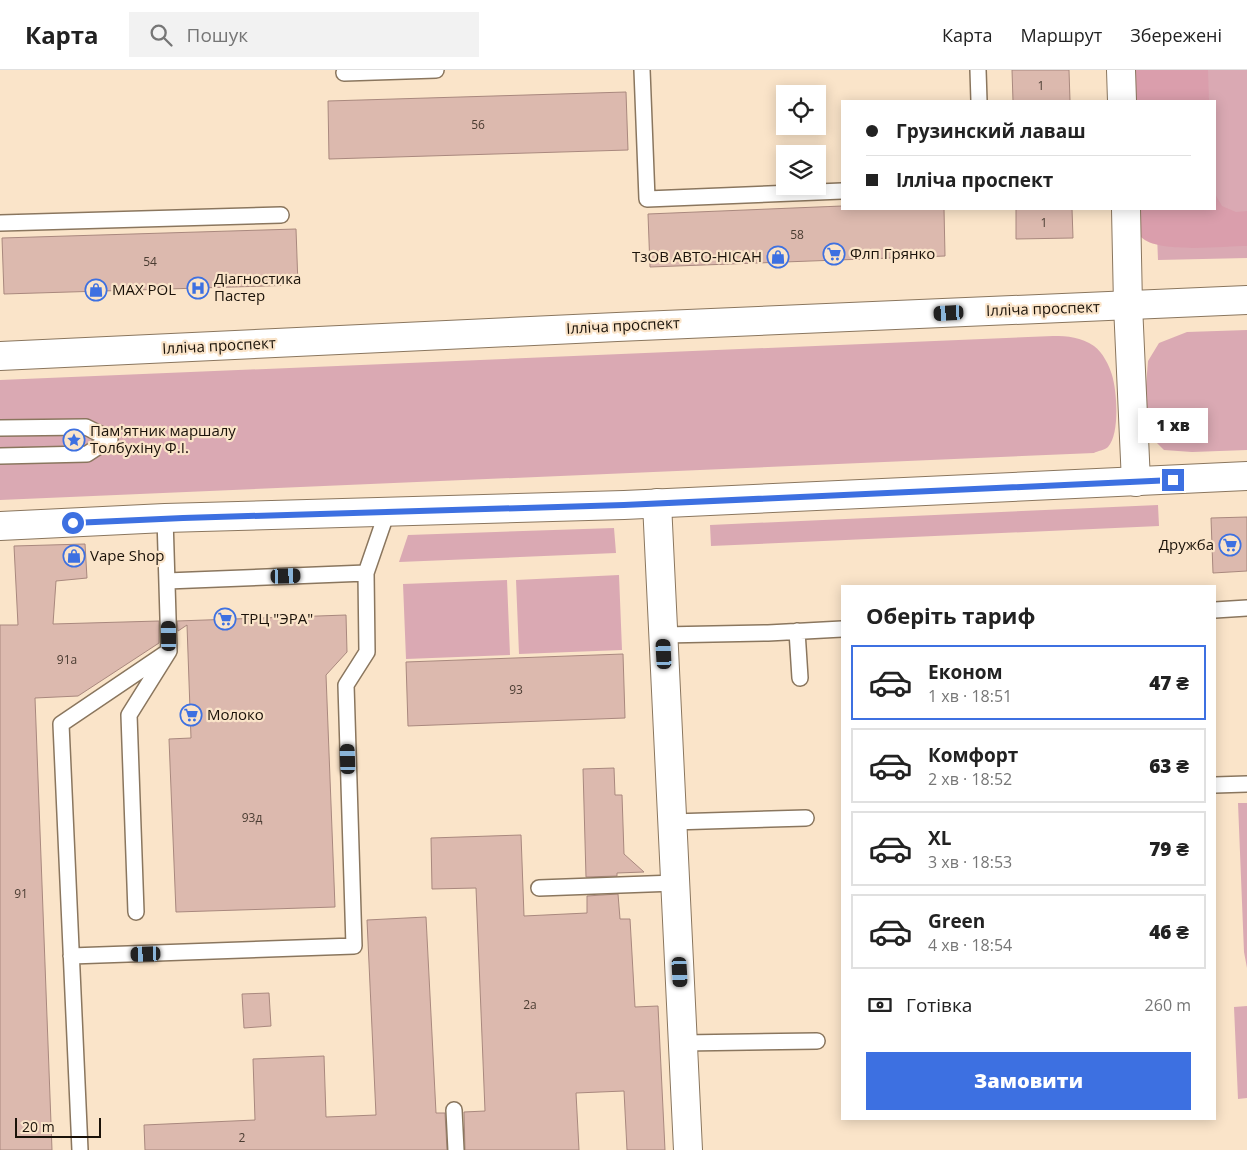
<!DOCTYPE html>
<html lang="uk">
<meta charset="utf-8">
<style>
body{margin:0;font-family:"Open Sans",sans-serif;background:#f2f2f2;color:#222;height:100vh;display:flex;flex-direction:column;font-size:19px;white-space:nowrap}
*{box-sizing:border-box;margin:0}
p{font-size:16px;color:#767676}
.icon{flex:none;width:28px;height:28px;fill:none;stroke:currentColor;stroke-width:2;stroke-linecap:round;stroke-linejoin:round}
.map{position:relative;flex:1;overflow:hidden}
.panel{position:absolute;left:841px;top:515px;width:375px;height:535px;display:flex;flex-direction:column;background:#fff;border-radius:0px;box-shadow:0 2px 12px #0003}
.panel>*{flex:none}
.guide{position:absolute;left:841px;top:30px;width:375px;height:110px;border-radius:0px;box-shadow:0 2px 12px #0003;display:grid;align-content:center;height:110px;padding:0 25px;background:#fff}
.fabs{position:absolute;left:776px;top:15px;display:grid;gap:10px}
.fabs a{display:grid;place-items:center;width:50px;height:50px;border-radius:0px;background:#fff;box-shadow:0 2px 12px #0003;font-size:25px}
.scale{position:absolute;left:15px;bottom:12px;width:86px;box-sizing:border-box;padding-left:5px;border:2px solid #1a1209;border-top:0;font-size:14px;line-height:18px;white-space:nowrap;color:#1a1209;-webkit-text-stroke:4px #fae4c9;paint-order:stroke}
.end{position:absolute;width:22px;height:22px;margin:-11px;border:6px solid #3d70e1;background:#fff;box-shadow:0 0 0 2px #fff}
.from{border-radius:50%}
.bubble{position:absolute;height:35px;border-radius:0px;background:#fff;box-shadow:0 2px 12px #0003;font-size:16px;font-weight:800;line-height:35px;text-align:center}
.car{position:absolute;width:15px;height:30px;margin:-15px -8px;border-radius:6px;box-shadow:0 0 4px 1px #0007;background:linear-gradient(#222 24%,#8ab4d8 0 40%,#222 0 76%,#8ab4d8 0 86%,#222 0)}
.guide b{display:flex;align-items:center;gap:18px;height:48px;font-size:19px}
.guide b+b{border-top:1px solid #e0e0e0}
.guide i{width:12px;height:12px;background:#222}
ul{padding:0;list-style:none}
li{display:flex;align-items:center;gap:15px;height:75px;margin:0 10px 8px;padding:0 15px;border:2px solid #e0e0e0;border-radius:0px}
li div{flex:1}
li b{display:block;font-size:19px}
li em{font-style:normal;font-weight:800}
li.selected{border-color:#3d70e1}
li>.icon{width:45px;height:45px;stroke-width:1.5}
h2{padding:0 25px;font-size:22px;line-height:60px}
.pay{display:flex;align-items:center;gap:12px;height:55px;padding:0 25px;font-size:19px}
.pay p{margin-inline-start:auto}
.button{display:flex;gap:10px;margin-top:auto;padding:10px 25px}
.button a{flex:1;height:58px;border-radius:0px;background:#3d70e1;color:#fff;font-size:20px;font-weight:800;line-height:58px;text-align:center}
header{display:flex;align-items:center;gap:30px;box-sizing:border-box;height:70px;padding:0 25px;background:#fff;border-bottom:1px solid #e0e0e0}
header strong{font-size:24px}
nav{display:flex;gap:28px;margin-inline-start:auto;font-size:18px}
.search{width:350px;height:45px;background:#f2f2f2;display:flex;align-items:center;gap:12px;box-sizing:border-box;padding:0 18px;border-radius:0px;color:#767676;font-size:19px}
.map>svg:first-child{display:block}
.green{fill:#daa9b3}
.forest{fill:#da9eac}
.building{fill:#dcb9ae;stroke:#a9887e}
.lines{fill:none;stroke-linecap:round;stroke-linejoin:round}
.service-casing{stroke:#8a765e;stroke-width:18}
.minor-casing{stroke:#8a765e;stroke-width:30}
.tertiary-casing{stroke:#8a765e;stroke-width:30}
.secondary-casing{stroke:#8a765e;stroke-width:30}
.service{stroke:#fff;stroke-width:15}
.minor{stroke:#fff;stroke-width:28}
.tertiary{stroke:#fff;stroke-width:28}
.secondary{stroke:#fff;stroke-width:28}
.route{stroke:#3d70e1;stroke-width:6}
.labels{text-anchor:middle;stroke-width:4.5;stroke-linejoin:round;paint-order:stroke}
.number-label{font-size:12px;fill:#4a3c32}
.poi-label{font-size:15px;fill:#1a1209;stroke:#fae4c9;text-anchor:start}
.street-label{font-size:15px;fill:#1a1209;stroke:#fae4c9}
</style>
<header>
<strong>Карта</strong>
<div class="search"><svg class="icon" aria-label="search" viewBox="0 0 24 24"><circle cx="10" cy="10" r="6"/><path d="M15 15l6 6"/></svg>Пошук</div>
<nav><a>Карта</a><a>Маршрут</a><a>Збережені</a></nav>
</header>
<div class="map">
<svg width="1247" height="1080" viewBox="0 0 1247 1080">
<rect width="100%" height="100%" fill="#fae4c9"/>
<path class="green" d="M1149 0H1247V188L1158 190 1156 139H1215V31H1151Z
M1247 260V380L1192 382 1164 380 1149 365 1147 344 1146 316 1148 291 1159 273 1187 262Z
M1053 266C1068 266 1081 267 1094 276 1103 283 1109 295 1112 305 1117 321 1120 364 1108 377 1105 380 1097 381 1094 383L0 430V310Z
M1158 435 1159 456 711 476 710 455Z
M614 458 616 483 399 492 408 465Z
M619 505 622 580 519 584 516 510Z
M507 510 510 585 406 589 403 514Z
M1238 733H1247V898L1244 882Z
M1247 936V1028L1238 1029 1234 937Z"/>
<path class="forest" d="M1136 0H1208L1209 31H1134V12Z
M1215 124 1222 136 1236 142 1247 141V176C1223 176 1158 184 1141 167 1134 160 1133 148 1131 139H1215Z"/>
<path class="building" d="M1012 0H1069L1070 31H1013Z
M626 22 628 80 329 89 328 31Z
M842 136V139H944L945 186 650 197 648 144Z
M1016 139H1072L1073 168 1016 169Z
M296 159 298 215 4 224 2 168Z
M1247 447V501L1213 503 1211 448Z
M85 474 87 508 56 511 53 554 159 551V573L78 626 35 628 52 1080H0V555H18L14 476Z
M346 545 347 582 326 605 335 837 176 842 169 669 191 668 187 555 178 561 177 551Z
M623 584 625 648 408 656 406 592Z
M614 698 615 725H622L624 784 644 802 617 803V806L586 807 583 699Z
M521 765 524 846 587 843V826L618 824 620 849H630L635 937 658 936 665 1080H627L624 1021 576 1023 579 1080H465L464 1042 485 1041 476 818 432 819 431 768Z
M426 847 436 1043H445L447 1080H145L144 1055 255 1050 253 989 324 986 326 1047 376 1045 367 850Z
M269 923 271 956 244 958 242 924Z"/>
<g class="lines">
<g class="service-casing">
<path id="service" d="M642 0 647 129 842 121
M978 0 979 31
M344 3 436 0
M0 153 281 145
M0 358 86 357 110 369
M0 386 87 384 110 369
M167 511 366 503 387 442
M1215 540 1247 538
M797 561 800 608
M663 565 768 563 842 559
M1215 715 1247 714
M672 752 806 748
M539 818 675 813
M136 842 129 645 169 581 165 448
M71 886 354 876 346 615 367 582 366 503
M683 973 817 971
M454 1040 456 1080
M80 1080 61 654 169 581"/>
</g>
<g class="minor-casing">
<path id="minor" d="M1121 0 1122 31
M1126 139 1128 235"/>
</g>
<g class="tertiary-casing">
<path id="tertiary" d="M1128 235 1136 412
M657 433 688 1080"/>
</g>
<g class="secondary-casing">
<path id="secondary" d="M0 286 617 257 1247 230
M0 456 165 448 624 435 1247 406"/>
</g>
<use href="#service" class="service"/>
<use href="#minor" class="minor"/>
<use href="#tertiary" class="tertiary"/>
<use href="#secondary" class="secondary"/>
</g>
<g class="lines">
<path class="route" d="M73 453 183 448 624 435 1173 410"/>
</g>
<defs>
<g id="supermarket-ring" transform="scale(1.125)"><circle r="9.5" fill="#fae4c9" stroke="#3d70e1" stroke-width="1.5"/><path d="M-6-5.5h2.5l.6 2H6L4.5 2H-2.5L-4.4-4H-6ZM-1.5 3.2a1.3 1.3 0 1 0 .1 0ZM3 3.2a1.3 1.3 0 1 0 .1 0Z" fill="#3d70e1"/></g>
<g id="shop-ring" transform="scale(1.125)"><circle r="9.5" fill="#fae4c9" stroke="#3d70e1" stroke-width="1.5"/><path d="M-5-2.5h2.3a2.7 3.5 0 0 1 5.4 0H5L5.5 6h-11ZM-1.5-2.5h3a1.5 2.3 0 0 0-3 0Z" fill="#3d70e1"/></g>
<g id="hospital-ring" transform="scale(1.125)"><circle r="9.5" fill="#fae4c9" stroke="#3d70e1" stroke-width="1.5"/><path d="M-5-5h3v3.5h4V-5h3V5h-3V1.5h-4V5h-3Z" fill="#3d70e1"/></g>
<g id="sight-ring" transform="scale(1.125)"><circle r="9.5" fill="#fae4c9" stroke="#3d70e1" stroke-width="1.5"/><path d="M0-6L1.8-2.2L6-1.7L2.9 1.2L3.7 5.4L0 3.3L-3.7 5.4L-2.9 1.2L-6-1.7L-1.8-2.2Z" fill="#3d70e1"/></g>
</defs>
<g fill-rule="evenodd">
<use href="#supermarket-ring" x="834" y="184"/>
<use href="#shop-ring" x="778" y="187"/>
<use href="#hospital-ring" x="198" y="218"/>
<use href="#shop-ring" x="96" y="220"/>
<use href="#sight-ring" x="74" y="370"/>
<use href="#supermarket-ring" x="1230" y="475"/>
<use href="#shop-ring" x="74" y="486"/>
<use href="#supermarket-ring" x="225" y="549"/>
<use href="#supermarket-ring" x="191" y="645"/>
</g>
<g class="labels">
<g class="number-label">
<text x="1041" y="20">1</text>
<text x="478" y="59">56</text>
<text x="1044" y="157">1</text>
<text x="797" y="169">58</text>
<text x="150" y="196">54</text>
<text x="67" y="594">91а</text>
<text x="516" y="624">93</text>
<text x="252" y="752">93д</text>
<text x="21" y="828">91</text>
<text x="530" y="939">2а</text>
<text x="242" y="1072">2</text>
</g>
<g class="poi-label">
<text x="850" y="189">Флп Грянко</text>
<text x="762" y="192" text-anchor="end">ТзОВ АВТО-НІСАН</text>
<text x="214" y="214">Діагностика<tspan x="214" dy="17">Пастер</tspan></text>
<text x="112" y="225">MAX POL</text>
<text x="90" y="366">Пам'ятник маршалу<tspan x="90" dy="17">Толбухіну Ф.І.</tspan></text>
<text x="1214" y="480" text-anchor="end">Дружба</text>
<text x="90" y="491">Vape Shop</text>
<text x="241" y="554">ТРЦ "ЭРА"</text>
<text x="207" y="650">Молоко</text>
</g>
<g class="street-label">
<text transform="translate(1043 239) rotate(-2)" y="5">Ілліча проспект</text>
<text transform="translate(623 256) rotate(-3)" y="5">Ілліча проспект</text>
<text transform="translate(219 276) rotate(-3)" y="5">Ілліча проспект</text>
</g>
</g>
</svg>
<div class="fabs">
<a><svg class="icon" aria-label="locate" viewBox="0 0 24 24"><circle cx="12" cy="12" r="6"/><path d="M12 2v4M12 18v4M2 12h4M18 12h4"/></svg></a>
<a><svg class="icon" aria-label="layers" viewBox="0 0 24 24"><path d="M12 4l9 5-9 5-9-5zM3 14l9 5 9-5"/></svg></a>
</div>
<div class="scale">20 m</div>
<i class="end from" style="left:73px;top:453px"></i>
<i class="end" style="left:1173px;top:410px"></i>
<div class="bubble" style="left:1138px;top:338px;width:70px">1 хв</div>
<i class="car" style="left:949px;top:243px;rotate:267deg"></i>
<i class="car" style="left:286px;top:506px;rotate:88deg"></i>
<i class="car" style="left:169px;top:566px;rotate:359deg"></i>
<i class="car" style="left:664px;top:584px;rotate:357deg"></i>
<i class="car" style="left:348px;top:689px;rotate:358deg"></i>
<i class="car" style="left:146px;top:884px;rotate:268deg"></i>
<i class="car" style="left:680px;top:902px;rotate:177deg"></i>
<div class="guide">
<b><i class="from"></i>Грузинский лаваш</b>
<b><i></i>Ілліча проспект</b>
</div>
<section class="panel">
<h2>Оберіть тариф</h2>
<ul>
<li class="selected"><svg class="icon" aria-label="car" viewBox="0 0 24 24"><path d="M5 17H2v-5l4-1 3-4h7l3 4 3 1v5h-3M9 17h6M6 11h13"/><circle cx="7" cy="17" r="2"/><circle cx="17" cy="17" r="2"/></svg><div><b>Економ</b><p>1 хв · 18:51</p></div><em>47 ₴</em></li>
<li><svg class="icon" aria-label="car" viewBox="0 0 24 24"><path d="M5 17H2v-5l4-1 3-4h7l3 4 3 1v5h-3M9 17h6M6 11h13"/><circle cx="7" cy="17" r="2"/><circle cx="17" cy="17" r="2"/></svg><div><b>Комфорт</b><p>2 хв · 18:52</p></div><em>63 ₴</em></li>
<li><svg class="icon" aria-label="car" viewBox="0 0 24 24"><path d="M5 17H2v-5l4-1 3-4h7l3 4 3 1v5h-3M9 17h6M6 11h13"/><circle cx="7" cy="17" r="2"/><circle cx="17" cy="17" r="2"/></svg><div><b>XL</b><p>3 хв · 18:53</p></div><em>79 ₴</em></li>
<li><svg class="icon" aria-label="car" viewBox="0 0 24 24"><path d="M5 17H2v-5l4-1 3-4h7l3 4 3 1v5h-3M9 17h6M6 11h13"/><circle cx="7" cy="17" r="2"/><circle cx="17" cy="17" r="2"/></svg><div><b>Green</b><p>4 хв · 18:54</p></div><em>46 ₴</em></li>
</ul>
<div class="pay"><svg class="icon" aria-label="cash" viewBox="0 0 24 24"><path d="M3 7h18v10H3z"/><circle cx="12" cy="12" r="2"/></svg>Готівка<p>260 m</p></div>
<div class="button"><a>Замовити</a></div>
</section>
</div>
